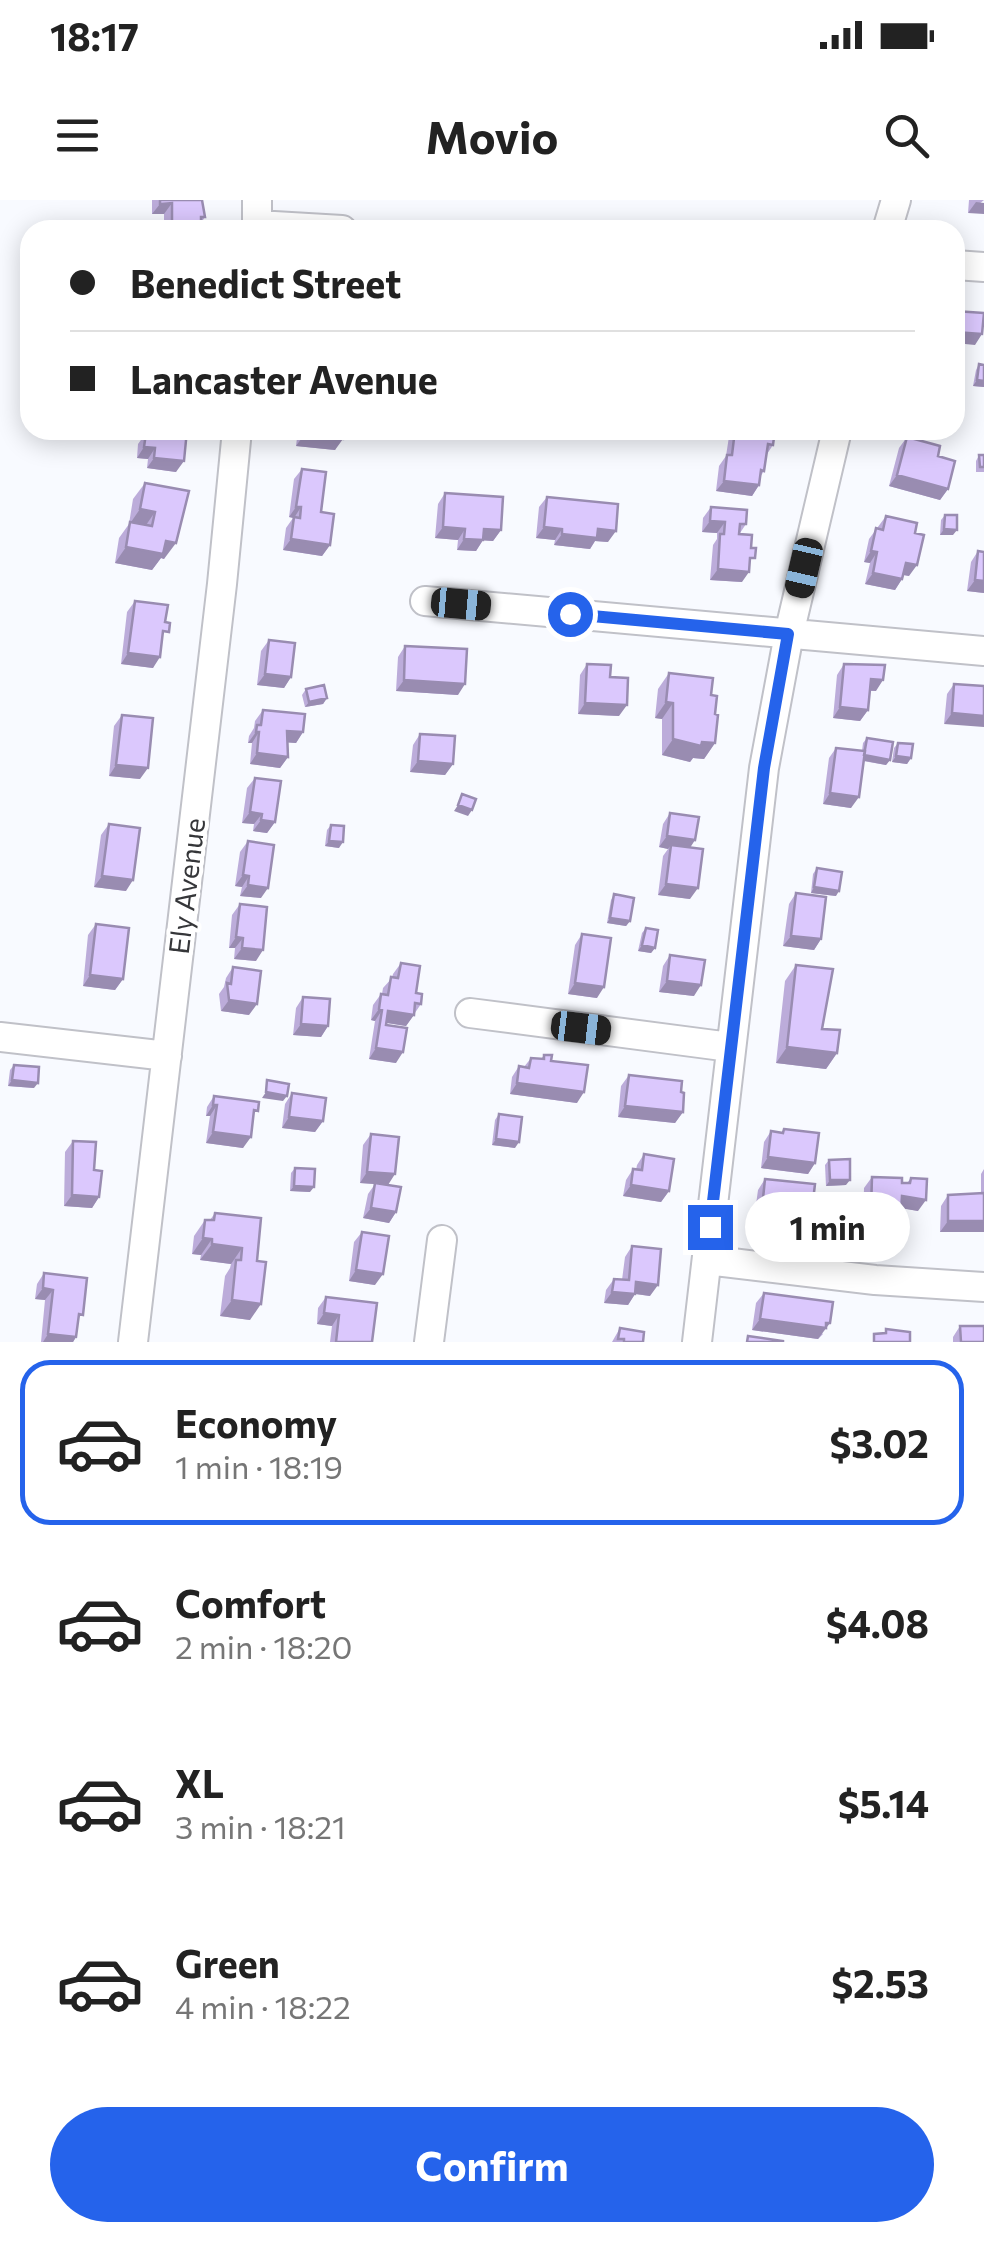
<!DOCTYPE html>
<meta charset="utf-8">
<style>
body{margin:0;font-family:Commissioner,sans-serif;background:#f6f6f6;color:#222;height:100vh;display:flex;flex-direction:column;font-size:38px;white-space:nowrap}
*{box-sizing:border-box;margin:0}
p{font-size:32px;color:#767676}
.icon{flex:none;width:55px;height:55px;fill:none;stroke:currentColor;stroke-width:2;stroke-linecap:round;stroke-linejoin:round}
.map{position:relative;height:1142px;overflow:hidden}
.details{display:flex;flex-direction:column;background:#fff;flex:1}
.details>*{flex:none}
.guide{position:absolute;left:20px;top:20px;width:945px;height:220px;border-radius:30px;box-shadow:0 5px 25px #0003;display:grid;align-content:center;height:220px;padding:0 50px;background:#fff}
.end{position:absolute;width:45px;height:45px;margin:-22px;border:12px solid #2563eb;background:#fff;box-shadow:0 0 0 5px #fff}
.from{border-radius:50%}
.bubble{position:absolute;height:70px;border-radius:35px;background:#fff;box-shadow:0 5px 25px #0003;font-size:32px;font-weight:700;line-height:70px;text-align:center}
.car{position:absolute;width:30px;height:60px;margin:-30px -15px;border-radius:12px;box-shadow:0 0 8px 2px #0007;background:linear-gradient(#222 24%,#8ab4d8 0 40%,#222 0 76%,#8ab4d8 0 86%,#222 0)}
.guide b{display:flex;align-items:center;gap:35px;height:95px;font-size:38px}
.guide b+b{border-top:2px solid #e0e0e0}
.guide i{width:25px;height:25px;background:#222}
ul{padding:18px 0 0;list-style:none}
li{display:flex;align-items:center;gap:30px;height:165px;margin:0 20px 15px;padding:0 30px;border:5px solid transparent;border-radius:30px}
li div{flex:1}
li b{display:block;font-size:38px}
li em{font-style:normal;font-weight:700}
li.current{border-color:#2563eb}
li>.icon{width:90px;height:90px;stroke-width:1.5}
.button{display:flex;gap:20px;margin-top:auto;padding:20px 50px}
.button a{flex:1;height:115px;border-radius:60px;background:#2563eb;color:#fff;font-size:40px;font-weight:700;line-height:115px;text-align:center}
.status{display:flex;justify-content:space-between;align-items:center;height:70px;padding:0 50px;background:#fff;direction:ltr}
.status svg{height:28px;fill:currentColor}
header{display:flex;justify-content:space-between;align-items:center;height:130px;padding:0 50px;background:#fff;font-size:45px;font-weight:700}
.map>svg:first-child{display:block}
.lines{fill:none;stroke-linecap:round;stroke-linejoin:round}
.minor-casing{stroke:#c0c1c8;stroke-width:32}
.minor{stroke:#fff;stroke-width:28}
.wall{fill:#bcacda}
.shaded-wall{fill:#998cb1}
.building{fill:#dbc8fd;stroke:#998cb1;stroke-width:2.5}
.route{stroke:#2563eb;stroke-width:12}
.labels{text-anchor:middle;stroke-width:8;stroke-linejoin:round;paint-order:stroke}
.street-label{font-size:28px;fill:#353639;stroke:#fff}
</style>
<div class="status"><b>18:17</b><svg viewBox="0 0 49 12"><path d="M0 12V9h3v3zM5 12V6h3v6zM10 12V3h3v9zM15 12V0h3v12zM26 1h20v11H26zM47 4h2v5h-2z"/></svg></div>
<header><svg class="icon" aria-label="menu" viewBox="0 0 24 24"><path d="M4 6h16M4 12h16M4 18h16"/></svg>Movio<svg class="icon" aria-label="search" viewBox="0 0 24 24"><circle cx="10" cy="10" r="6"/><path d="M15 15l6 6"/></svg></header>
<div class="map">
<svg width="984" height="1142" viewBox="0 0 984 1142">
<rect width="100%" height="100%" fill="#f8faff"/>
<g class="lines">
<g class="minor-casing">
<path id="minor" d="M257 0V30
M257 25 342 30
M887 30 896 0
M955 65 984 67
M425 401 984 451
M470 813 730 847
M0 837 167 856
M707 1060 875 1080 984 1087
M133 1142 222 384 237 230
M429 1142 442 1040
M697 1142 764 568 789 434 837 230"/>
</g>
<use href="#minor" class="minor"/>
</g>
<path class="wall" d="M152 0H202L205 17 201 23V30H164V14H152Z
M969 0H984L968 13Z
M979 164 984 187 973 186 976 170Z
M150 230H187L176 272 147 268 148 259 137 258 138 244 146 233 150 234Z
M298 230H344L335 250 296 246Z
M730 230H775L773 245 767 254 764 271 760 277 759 285 752 296 716 291 719 266 726 256Z
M907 237 938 256 948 289 940 300 889 286 899 248Z
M979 255H984V272H976V261Z
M302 269 321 312 330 345 322 356 283 350 286 328 293 318 289 317 294 279Z
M145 283 189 291 164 359 161 358 152 370 115 363 119 338 129 324 133 299Z
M445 293 501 330 493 341 483 340 476 351 457 350 458 340 435 338 438 304Z
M547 297 608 342 595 341 590 349 554 345 555 340 536 338 539 307Z
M711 307 746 324 740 333 742 382 710 380 713 345 717 339V333L702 332 703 318Z
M945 315 953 335H940L941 320Z
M886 316 915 333 909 376 903 375 902 379 895 390 865 384 870 363 864 362 869 339Z
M978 351 984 393 967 391 971 362Z
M135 401 162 442 153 468 121 464 127 412Z
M269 440 291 477 284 488 257 485 261 451Z
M405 446 458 495 396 491 398 457Z
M587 464 610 477 619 516 578 514 580 475Z
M844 464 876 491H870L868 510 860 521 833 518 837 475Z
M669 473 711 495 715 514V543L704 559 693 558 690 562 662 555V519L655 518 658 489Z
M954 484 984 486 944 524 947 494Z
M306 489 327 498 323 504 305 507 302 495Z
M263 510 303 532 296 543 287 542 288 557 280 568 250 564 252 543H248L249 536 254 528 255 521Z
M122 515 140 579 109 576 114 526Z
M420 534 453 564 445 575 410 572 413 545Z
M867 538 890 560 886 565 863 561 851 608 823 604 829 558 836 548 862 551 863 543Z
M898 543 911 558 907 564 892 562 894 548Z
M255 578 275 622 267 633 253 631 254 624 242 623 247 588Z
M670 613 690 647V699L658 695 663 656 668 649 659 647 663 624Z
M109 624 126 691 94 687 101 635Z
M331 625 339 648 325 646 327 630Z
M248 641 261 698 240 696 242 687 235 686 240 652Z
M817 668 836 696 811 693 813 674Z
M796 693 821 739 814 750 783 746 789 704Z
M614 694 630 721 626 726 607 723 611 700Z
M240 704 256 761 234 759 235 748H229L232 715Z
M96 724 123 779 115 790 83 786 88 735Z
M646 728 655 748 651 753 638 751 642 733Z
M582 734 597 798 568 794 575 745Z
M670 755 694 796 659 792 663 766Z
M401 763 421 804 406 826 387 823 396 863 369 859 375 821 371 820 373 805 381 794H382L383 788 392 778 393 774Z
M796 765 822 829 837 853 826 869 776 863 785 781Z
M233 767 249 815 221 811 219 794 224 787 226 778Z
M303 797 328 826 321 837 293 835 296 808Z
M544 855 551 861 577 903 510 894 512 877 519 866 524 867 531 858 541 859Z
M14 865 34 888 8 886 10 870Z
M629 875 681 892 683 912 675 923 618 917 621 886Z
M292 893 323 921 315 932 282 928 285 904Z
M214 896 253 917 243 948 206 943 210 916H206L207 907Z
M499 914 515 948 492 945 495 920Z
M784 929 815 963 808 974 761 968 764 942 771 931 781 933Z
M371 934 396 1012 389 1023 363 1018 368 994 375 984 360 983 363 945Z
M73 941 94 970 99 997 92 1008 64 1006 65 952Z
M644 954 669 991 661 1002 623 996 626 980 633 969 636 970 637 965Z
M829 960 846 985 826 986 825 965Z
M295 968 310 992 290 991 291 973Z
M984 969V1032H940L941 1006 948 995 981 993V974Z
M872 977 902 983H907L911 978 918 1011 902 1008 894 1023 863 1022 864 988Z
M765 979 813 1001 821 1015 813 1026 754 1019 758 990Z
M215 1013 261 1018 250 1120 220 1116 225 1076 230 1068 231 1064 200 1060 201 1055 192 1054 194 1036 205 1020H210Z
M362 1032 375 1085 349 1081 354 1042Z
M632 1046 650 1096 635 1094 628 1105 604 1103 606 1090 614 1079 622 1080 625 1057Z
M44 1073 78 1122 76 1137 73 1142H41L45 1100 35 1099 37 1084Z
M764 1093 823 1134 818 1139 752 1130 756 1103Z
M326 1097 372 1142H330L332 1126 317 1124 318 1108Z
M960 1126 984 1142H953V1137Z
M620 1128 643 1142H612Z"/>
<path class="shaded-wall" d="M976 2 984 3V14L968 13Z
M172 3 164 14H152L160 4Z
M956 132 982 134 975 145 955 143Z
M977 180 984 181V187L973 186Z
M304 235 343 239 335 250 296 246Z
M144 247 155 248 148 259 137 258Z
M154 258 184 261 176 272 147 268Z
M897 275 948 289 940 300 889 286Z
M724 281 759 285 752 296 716 291Z
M296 307H301L294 318 289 317Z
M140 309 155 312 144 328 129 325Z
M710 321 725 322 717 333 702 332Z
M443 327 465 329 458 340 435 338Z
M544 327 562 329 555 340 536 338Z
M484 329 501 330 493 341 476 340Z
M598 329 616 331 608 342 595 341 590 349 554 345 562 334Z
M944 329 957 330 953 335H940Z
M291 339 330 345 322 356 283 350Z
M464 339 483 340 476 351 457 350Z
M166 341 176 343 164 359 161 358 152 370 115 363 126 347Z
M871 351 877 352 870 363 864 362Z
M906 363 917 365 909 376 899 374Z
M718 369 749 372 742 382 710 380Z
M873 373 902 379 895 390 865 384Z
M975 380 984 381V393L967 391Z
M128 453 160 457 153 468 121 464Z
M265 474 291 477 284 488 257 485Z
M871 479 883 480 876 491 863 490Z
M404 480 465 484 458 495 396 491Z
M327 498 323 504 305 507 309 502Z
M666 502 673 503 662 519 655 518Z
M585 503 627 505 619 516 578 514Z
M840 507 868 510 860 521 833 518Z
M952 513 984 516V527L944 524Z
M287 531 303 532 296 543 279 542Z
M256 532H259L252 543H248Z
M673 539 702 542 715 543 704 559 693 558 690 562 662 555Z
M257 553 288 557 280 568 250 564Z
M864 555 890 560 886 565 860 560Z
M896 556 911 558 907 564 892 562Z
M418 561 453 564 445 575 410 572Z
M116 565 148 568 140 579 109 576Z
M830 593 859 597 851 608 823 604Z
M458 605 472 610 468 616 454 611Z
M250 612 262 614 254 624 242 623Z
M261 620 275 622 267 633 253 631Z
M667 636 695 640 688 651 671 645 668 649 659 647Z
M329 641 343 642 339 648 325 646Z
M243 675 249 676 242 687 235 686Z
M102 676 133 680 126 691 94 687Z
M666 684 698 688 690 699 658 695Z
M248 685 268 688 261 698 240 696Z
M814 687 839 691 836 696 811 693Z
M610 718 630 721 626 726 607 723Z
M791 736 821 739 814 750 783 746Z
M236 737 243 738 235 748H229Z
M642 745 655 748 651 753 638 751Z
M242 748 263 750 256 761 234 759Z
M90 775 123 779 115 790 83 786Z
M667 781 701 785 694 796 659 792Z
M575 783 604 787 597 798 568 794Z
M229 800 257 804 249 815 221 811Z
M379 809 382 810 375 821 371 820Z
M388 811 414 815 406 826 381 822Z
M301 824 328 826 321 837 293 835Z
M787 847 837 853 826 869 776 863Z
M376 848 403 852 396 863 369 859Z
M12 880 38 883 34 888 8 886Z
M517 883 584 892 577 903 510 894Z
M266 892 287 896 283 901 262 898Z
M213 905H217L210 916H206Z
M625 906 683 912 675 923 618 917Z
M289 917 323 921 315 932 282 928Z
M213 932 251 937 243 948 206 943Z
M496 939 519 942 515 948 492 945Z
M768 957 815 963 808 974 761 968Z
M367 972 395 974 388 985 360 983Z
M830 980H850L846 985 826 986Z
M631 985 669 991 661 1002 623 996Z
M294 986 314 987 310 992 290 991Z
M72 995 99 997 92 1008 64 1006Z
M902 996 926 1000 918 1011 894 1007Z
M371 1008 396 1012 389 1023 363 1018Z
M762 1008 821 1015 813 1026 754 1019Z
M871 1011 901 1012 894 1023 863 1022Z
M948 1021H984V1032H940Z
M203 1038 212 1039 201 1055 192 1054Z
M212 1044 242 1048 231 1064 200 1060Z
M356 1070 383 1074 375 1085 349 1081Z
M636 1082 658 1085 650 1096 629 1093Z
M43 1088 53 1090 45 1100 35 1099Z
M612 1092 635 1094 628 1105 604 1103Z
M232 1100 261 1104 250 1120 220 1116Z
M324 1113 339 1115 332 1126 317 1124Z
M760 1119 826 1123H830L818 1139 752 1130Z
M48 1134 76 1137 73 1142H43Z"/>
<path class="building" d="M160 0H202L205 17H201V30H172V3L160 4Z
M955 111 984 113 982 134 956 132 955 138Z
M955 163H960L958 178H955Z
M979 164 984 165V181L977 180Z
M157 230H187L184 261 154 258 155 248 144 247 146 233 156 235Z
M304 230H344L343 239 304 235Z
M735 230H775L773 245 768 244 764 271 761 270 759 285 724 281 727 255H732Z
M907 237 940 246 938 256 955 261 948 289 897 275Z
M979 255H984V267H980Z
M302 269 326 272 321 312 334 314 330 345 291 339 294 317 300 318 301 307H296Z
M145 283 189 291 176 343 166 341 163 354 126 347 130 322 152 326 155 312 140 309Z
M445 293 503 297 501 330 484 329 483 340 464 339 465 329 443 327Z
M547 297 618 304 616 331 598 329 597 338 562 334V329L544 327Z
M711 307 747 310 746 324H740L739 334 752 335 751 348H756L755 358H750L749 372 718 369 720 334H724L725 322 710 321Z
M945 315H957V330L944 329Z
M886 316 917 323 915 333 924 335 917 365 906 363 902 379 873 373 877 352 871 351 876 328 883 330Z
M978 351 984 352V381L975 380Z
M135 401 168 405 165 422 170 423 169 432 163 431 160 457 128 453Z
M269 440 295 443 291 477 265 474Z
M405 446 467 449 465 484 404 480Z
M587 464 611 465 610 477 628 478 627 505 585 503Z
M844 464 885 465 883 480 871 479 868 510 840 507Z
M669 473 713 478 711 495 717 496 715 514 718 515 715 543 702 542 701 546 673 539V503L666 502Z
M954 484 984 486V516L952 513Z
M324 485 327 498 309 502 306 489Z
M263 510 305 514 303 532 287 531 288 557 257 553 259 532H256L257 525H261Z
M122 515 153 518 148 568 116 565Z
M420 534 455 536 453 564 418 561Z
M867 538 893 542 890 560 864 555Z
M898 543 913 544 911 558 896 556Z
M836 548 865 551 859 597 830 593Z
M255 578 281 581 275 622 261 620 262 614 250 612Z
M462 594 476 599 472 610 458 605Z
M670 613 699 617 695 640 667 636Z
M109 624 140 628 133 680 102 676Z
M331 625 344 626 343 642 329 641Z
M248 641 274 645 268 688 248 685 249 676 243 675Z
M671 645 703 649 698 688 666 684Z
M817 668 842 672 839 691 814 687Z
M796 693 826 697 821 739 791 736Z
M614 694 634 698 630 721 610 718Z
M240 704 267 707 263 750 242 748 243 738 236 737Z
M96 724 129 728 123 779 90 775Z
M646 728 658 730 655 748 642 745Z
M582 734 611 738 604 787 575 783Z
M670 755 705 760 701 785 667 781Z
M401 763 420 766 416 793 422 794 421 804 415 803 414 815 388 811 386 825 407 828 403 852 376 848 382 810 379 809 381 794 388 795 391 777 398 778Z
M796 765 833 769 822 829 840 830 837 853 787 847Z
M233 767 261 771 257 804 229 800 227 783 231 784Z
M303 797 330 799 328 826 301 824Z
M544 855H552L551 861 588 865 584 892 517 883 519 866 529 868 531 858 544 859Z
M14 865 39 867 38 883 12 880Z
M629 875 682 881 681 892 684 893 683 912 625 906Z
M267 880 289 884 287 896 266 892Z
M292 893 326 898 323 921 289 917Z
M214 896 259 902 258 911 254 910 251 937 213 932 217 905H213Z
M499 914 522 917 519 942 496 939Z
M784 929 819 933 815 963 768 957 771 931 783 933Z
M371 934 399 937 395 974 367 972Z
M73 941 96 942 94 970 102 971 99 997 72 995Z
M644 954 674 959 669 991 631 985 633 969 642 970Z
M850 959V980H830L829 960Z
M295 968 315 969 314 987 294 986Z
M872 977 902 978V983H910L911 978 927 979 926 1000 902 996 901 1012 871 1011Z
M765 979 815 984 813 1001 822 1002 821 1015 762 1008Z
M375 983 401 987 396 1012 371 1008Z
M984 993V1021H948V995Z
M215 1013 261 1018 257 1061 266 1062 261 1104 232 1100 236 1060H241L242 1048 212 1044V1039L203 1038 205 1020H214Z
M362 1032 389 1036 383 1074 356 1070Z
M632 1046 661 1049 658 1085 636 1082 635 1094 612 1092 614 1079 629 1080Z
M44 1073 87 1078 83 1115 79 1114 76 1137 48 1134 53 1090 43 1088Z
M764 1093 833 1102 830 1123H826V1128L760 1119Z
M326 1097 377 1103 372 1142H336L339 1115 324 1113Z
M960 1126H984V1142H961Z
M620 1128 644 1132 643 1142H624V1139H618Z
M886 1129 910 1132V1142H874V1134L886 1133Z
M748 1136 783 1141V1142H747Z"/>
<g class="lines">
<path class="route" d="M570 414 788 434 764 568 710 1027"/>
</g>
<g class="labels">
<g class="street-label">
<text transform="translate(187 686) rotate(-83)" y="10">Ely Avenue</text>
</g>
</g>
</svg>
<i class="end from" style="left:570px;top:414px"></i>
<i class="end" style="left:710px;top:1027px"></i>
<div class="bubble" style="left:745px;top:992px;width:165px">1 min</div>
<i class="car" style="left:804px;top:368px;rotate:193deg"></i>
<i class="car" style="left:461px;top:404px;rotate:95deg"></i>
<i class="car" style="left:581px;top:828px;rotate:97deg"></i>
<div class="guide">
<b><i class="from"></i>Benedict Street</b>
<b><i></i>Lancaster Avenue</b>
</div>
</div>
<section class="details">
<ul>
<li class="current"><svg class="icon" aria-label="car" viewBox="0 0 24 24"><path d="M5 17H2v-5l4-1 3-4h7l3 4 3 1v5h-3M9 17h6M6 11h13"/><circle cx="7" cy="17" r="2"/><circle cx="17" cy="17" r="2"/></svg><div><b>Economy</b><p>1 min · 18:19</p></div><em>$3.02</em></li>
<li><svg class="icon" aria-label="car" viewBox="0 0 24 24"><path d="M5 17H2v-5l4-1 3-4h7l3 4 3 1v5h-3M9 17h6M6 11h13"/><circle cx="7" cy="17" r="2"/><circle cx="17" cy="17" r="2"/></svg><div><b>Comfort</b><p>2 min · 18:20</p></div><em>$4.08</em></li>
<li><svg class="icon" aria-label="car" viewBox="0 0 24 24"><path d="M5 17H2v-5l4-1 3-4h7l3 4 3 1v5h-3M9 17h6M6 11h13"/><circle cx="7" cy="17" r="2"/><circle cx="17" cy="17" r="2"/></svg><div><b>XL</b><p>3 min · 18:21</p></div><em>$5.14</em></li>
<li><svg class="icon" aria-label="car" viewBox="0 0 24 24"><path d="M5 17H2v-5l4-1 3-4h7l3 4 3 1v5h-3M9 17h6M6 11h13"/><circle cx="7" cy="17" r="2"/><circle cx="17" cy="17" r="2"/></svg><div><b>Green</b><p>4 min · 18:22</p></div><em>$2.53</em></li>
</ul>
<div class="button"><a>Confirm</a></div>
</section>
